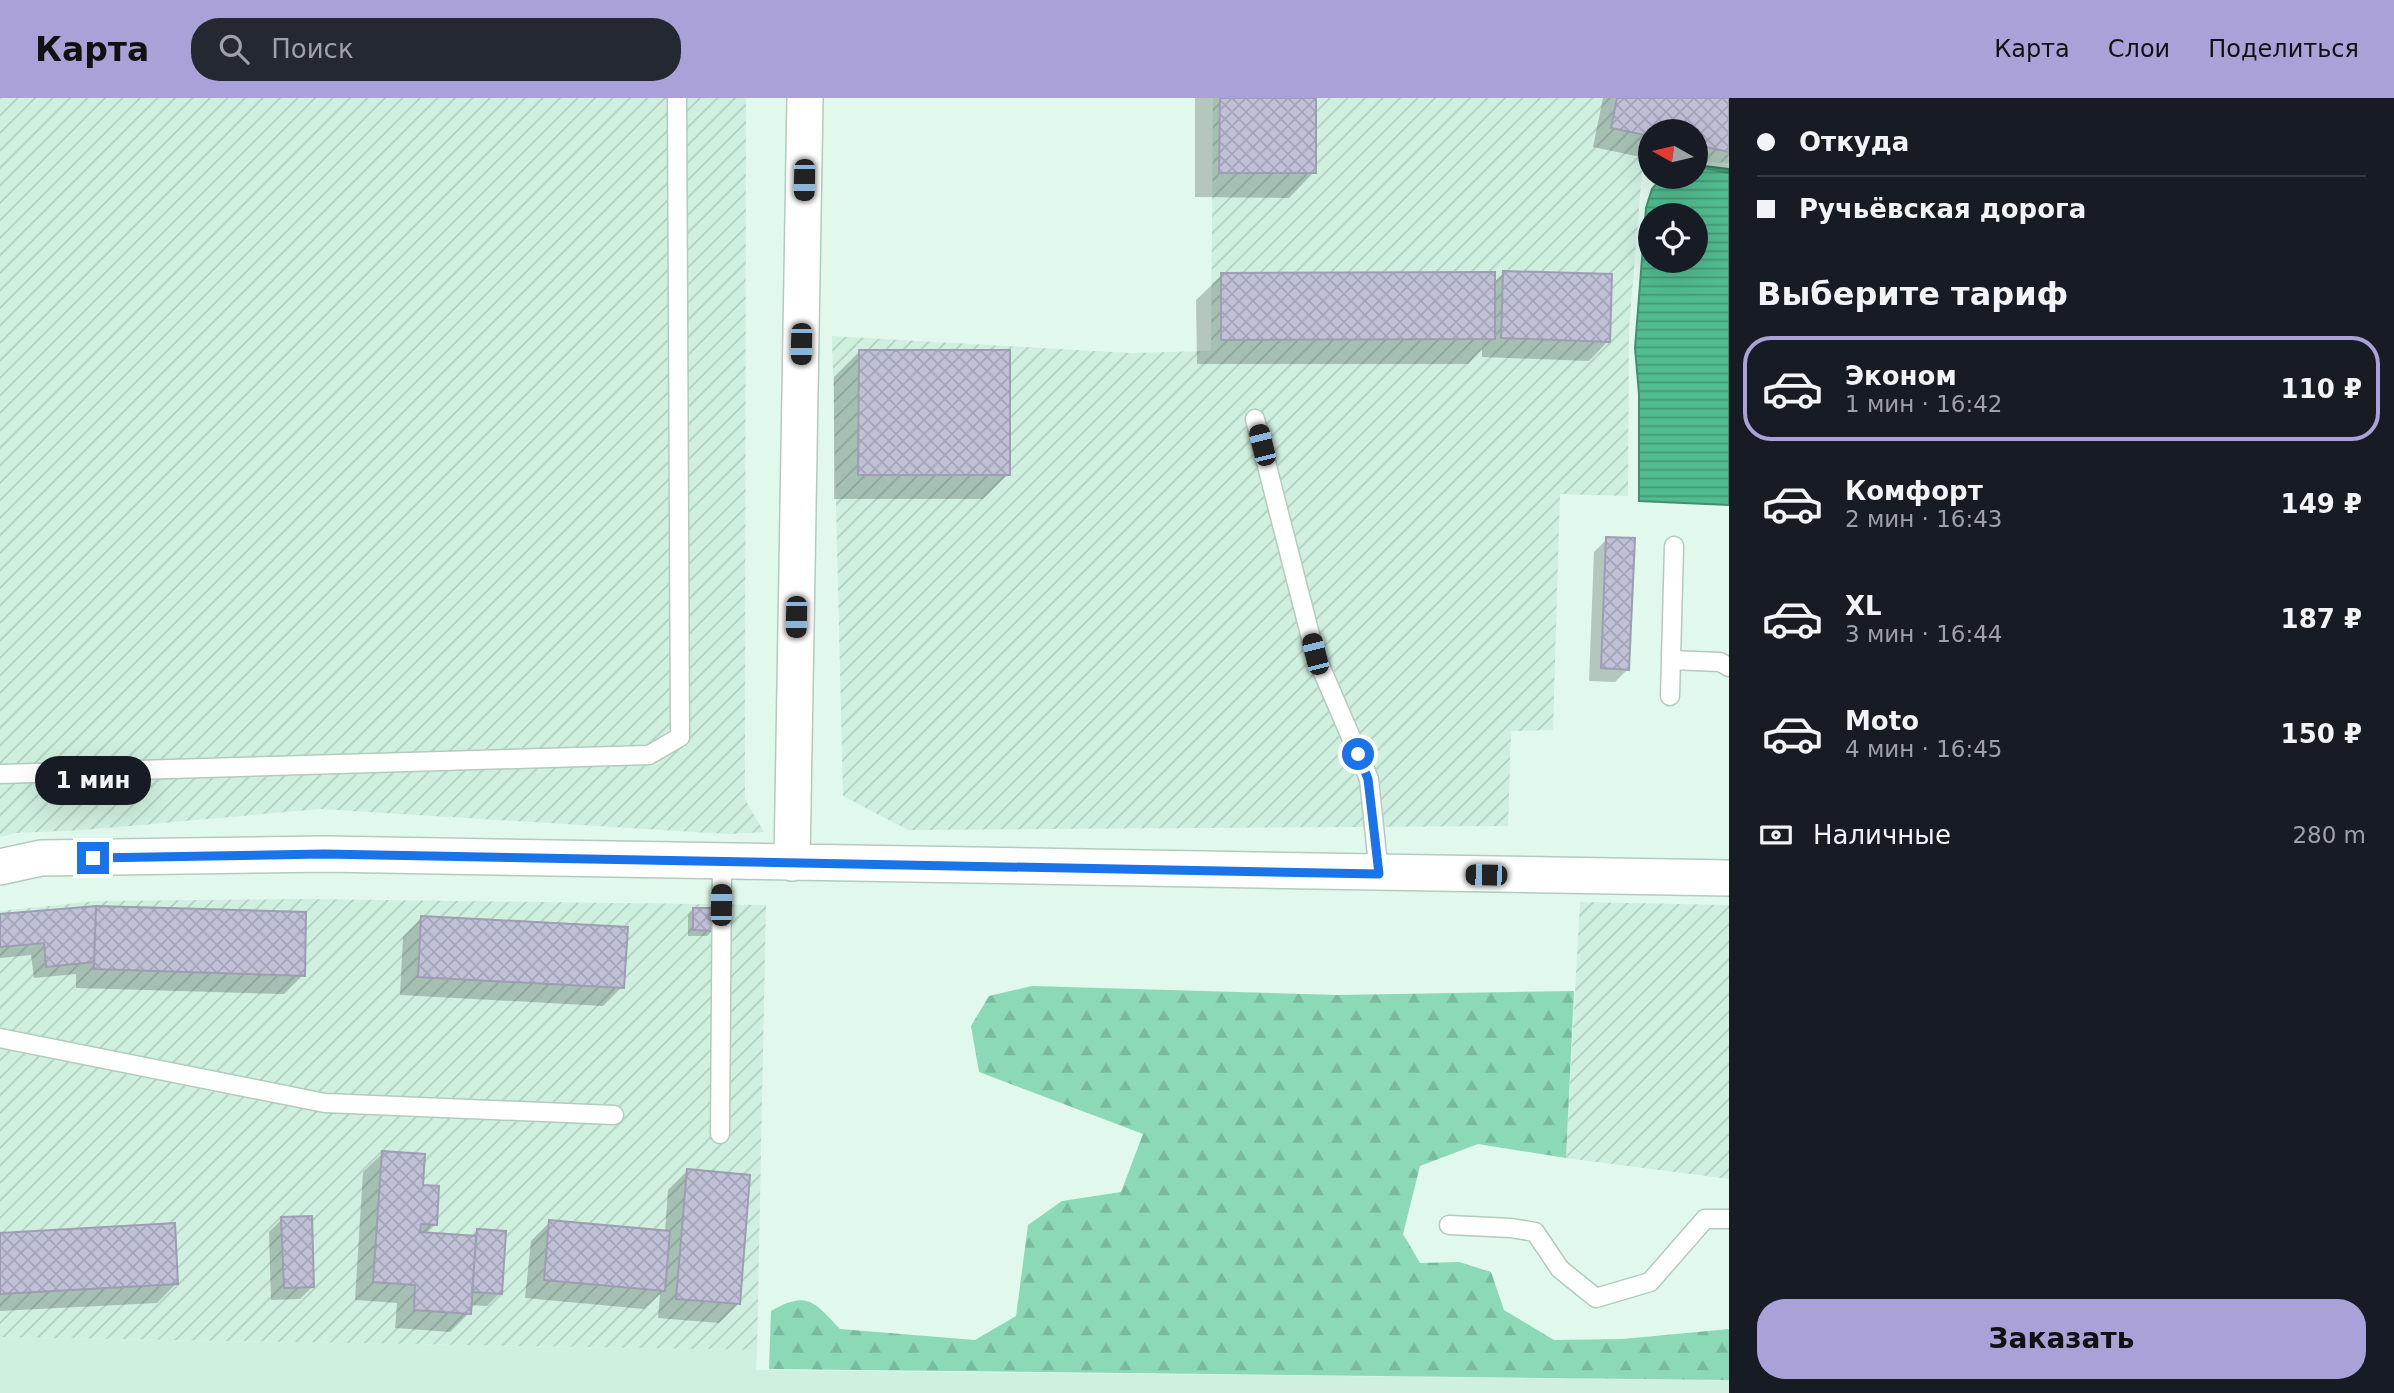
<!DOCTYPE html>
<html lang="ru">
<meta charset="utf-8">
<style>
body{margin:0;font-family:"DejaVu Sans",sans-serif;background:#242831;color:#f1f3f6;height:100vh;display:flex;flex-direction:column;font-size:26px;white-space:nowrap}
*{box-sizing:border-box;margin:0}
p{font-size:23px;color:#9ea1a6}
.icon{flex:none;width:38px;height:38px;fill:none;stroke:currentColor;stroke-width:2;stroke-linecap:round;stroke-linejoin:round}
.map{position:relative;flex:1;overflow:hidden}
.side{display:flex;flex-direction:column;background:#171b24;width:665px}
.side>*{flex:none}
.guide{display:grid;align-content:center;height:154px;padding:0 28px;background:#171b24}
.needle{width:46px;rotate:278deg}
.fabs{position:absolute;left:1638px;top:21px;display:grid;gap:14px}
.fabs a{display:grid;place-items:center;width:70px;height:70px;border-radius:50%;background:#171b24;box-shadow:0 7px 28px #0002;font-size:35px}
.end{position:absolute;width:32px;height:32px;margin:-16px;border:9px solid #1a73e8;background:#fff;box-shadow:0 0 0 4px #fff}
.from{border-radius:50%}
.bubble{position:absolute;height:49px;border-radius:24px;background:#171b24;box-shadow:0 7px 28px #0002;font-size:23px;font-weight:700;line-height:49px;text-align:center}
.car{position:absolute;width:21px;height:42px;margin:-21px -10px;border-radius:9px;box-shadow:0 0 5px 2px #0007;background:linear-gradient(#222 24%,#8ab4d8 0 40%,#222 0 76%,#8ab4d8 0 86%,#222 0)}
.guide b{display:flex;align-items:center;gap:24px;height:66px;font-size:26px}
.guide b+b{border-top:2px solid #363941}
.guide i{width:18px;height:18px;background:#f1f3f6}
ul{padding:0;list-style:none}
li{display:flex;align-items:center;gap:21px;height:105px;margin:0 14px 10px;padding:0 14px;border:4px solid transparent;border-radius:28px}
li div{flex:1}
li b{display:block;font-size:26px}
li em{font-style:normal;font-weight:700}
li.selected{border-color:#a9a1d8}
li>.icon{width:63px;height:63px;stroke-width:1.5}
h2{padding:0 28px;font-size:32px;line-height:84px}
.pay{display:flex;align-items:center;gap:18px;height:77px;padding:0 28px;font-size:26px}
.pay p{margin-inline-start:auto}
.action{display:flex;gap:14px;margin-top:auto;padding:14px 28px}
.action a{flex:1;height:80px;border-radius:28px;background:#a9a1d8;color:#111;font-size:28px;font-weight:700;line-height:80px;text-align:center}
header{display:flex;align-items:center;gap:42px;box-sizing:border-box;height:98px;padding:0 35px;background:#a9a1d8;color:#111}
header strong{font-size:33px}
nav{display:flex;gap:38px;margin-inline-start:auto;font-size:24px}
.search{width:490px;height:63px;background:#242831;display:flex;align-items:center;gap:18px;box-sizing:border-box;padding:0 24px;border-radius:28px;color:#9ea1a6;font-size:26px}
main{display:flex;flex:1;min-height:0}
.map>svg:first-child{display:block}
.built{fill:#cff0df}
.industrial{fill:url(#industrial-furrows)}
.forest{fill:url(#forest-firs)}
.water{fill:url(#water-rules);stroke:#43906f;stroke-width:2;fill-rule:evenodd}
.shadow{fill:#0003}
.building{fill:url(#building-cross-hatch);stroke:#9d9db3;stroke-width:2}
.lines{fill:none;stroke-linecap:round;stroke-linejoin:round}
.lane-casing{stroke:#b3cbbe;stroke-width:21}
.street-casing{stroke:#b3cbbe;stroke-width:38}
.lane{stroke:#fff;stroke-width:18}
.street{stroke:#fff;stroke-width:35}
.route{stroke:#1a73e8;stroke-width:9}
</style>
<header>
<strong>Карта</strong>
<div class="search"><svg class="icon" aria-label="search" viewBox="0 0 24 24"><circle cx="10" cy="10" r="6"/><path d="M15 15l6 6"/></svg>Поиск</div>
<nav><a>Карта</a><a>Слои</a><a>Поделиться</a></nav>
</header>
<main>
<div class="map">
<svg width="1729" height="1295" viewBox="0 0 1729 1295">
<defs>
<pattern id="industrial-furrows" width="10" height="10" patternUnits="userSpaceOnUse" patternTransform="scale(1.75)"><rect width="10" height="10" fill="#cff0df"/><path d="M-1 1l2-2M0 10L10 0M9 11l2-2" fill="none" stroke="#b1cebf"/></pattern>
<pattern id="forest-firs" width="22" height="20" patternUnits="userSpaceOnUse" patternTransform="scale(1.75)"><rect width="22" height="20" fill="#8cdab5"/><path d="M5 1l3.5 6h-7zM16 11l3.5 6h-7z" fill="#78bb9c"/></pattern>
<pattern id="water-rules" width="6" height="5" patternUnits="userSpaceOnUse" patternTransform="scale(1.75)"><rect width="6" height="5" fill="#51bc8f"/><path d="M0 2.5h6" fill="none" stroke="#439975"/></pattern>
<pattern id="building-cross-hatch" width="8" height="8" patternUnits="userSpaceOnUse" patternTransform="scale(1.75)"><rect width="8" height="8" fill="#c0c0d7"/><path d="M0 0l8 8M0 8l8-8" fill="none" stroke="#a5a5b8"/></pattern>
</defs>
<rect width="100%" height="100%" fill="#e0f9ec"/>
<path class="built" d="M0 1239 757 1252 756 1272 1729 1282V1295H0Z"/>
<path class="industrial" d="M0 0H746L745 701 764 734 728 736 320 711 84 732 16 735 0 739Z
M1213 0H1729V65L1696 63V33H1650V71L1642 74 1629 231 1628 398 1560 396 1553 632 1511 633 1508 728 908 732 843 698 832 238 1129 255 1211 253Z
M310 801 766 807 757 1252 0 1239V813L97 803Z
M1580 804 1729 807V1081L1566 1060Z"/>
<path class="forest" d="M1032 888 1338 897 1574 893 1566 1060 1478 1046 1420 1068 1403 1136 1420 1165 1459 1164 1491 1174 1504 1212 1554 1242 1623 1241 1729 1231V1282L769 1271 771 1213C808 1192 814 1204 840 1231L975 1242 1016 1218 1028 1127 1062 1103 1121 1094 1143 1036 979 974 971 928 989 898Z"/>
<path class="water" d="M1696 67 1729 71V407L1639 403V296L1635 250 1646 110 1652 91 1662 79H1696ZM1650 117H1696V163H1650Z"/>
<path class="shadow" d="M1195 0H1315L1314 74 1289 100 1195 99Z
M1603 0H1729V76L1696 70V33H1650V61L1593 49Z
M1504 175 1608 243 1589 263 1482 259V251L1468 266H1197L1196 202 1222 177 1493 185Z
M859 254 1008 376 983 401H834V279Z
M1607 441 1628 571 1615 584 1589 583 1594 454Z
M96 809 303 877 284 896 76 890V876L34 880 31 857 0 860V817Z
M694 811 713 832 707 838H688V817Z
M422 820 622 889 603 908 400 897 403 839Z
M383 1055 421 1088 435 1127 425 1136 471 1140 477 1133 500 1195 487 1208 470 1207 469 1215 450 1234 395 1230 397 1205 355 1202 363 1074Z
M687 1073 738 1206 719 1225 658 1220 660 1196 644 1211 525 1200 531 1143 550 1124 665 1134 668 1092Z
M282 1121 313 1188 300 1201 271 1202 269 1134Z
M0 1137 177 1185 157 1205 0 1213Z"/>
<path class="building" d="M1220 0H1316V75H1219Z
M1617 0H1729V54L1696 47V33H1650V38L1611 30Z
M1503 173 1612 176 1610 244 1501 240Z
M1495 174V241L1221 242V175Z
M859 252H1010V377H858Z
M1606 439 1635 440 1629 572 1601 570Z
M96 808 94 864 46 869 44 845 0 849V816Z
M96 808 306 814 305 878 94 871Z
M693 810H716L715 833 693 832Z
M421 818 628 829 624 890 418 879Z
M382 1053 425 1056 423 1087 439 1088 437 1127 421 1126 420 1134 476 1138 471 1216 414 1212 415 1187 373 1184Z
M687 1071 750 1077 740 1206 676 1201Z
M312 1118 314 1189 284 1190 281 1119Z
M549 1122 670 1133 665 1193 544 1182Z
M175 1125 178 1186 0 1196V1135Z
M477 1131 506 1133 502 1196 472 1194Z"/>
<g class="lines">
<g class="lane-casing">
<path id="lane" d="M1255 321 1315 556 1369 681 1379 776
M1671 562 1720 564 1729 569
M1670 598 1674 448
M0 676 649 657 680 639 677 0
M0 940 325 1005 614 1017
M720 1036 722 763
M1449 1127 1511 1130 1535 1134 1560 1171 1596 1200 1650 1184 1705 1121H1729"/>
</g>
<g class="street-casing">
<path id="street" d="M792 765 805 0
M0 769 41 760 325 756 1729 780"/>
</g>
<use href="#lane" class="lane"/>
<use href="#street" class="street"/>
</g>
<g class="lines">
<path class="route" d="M93 760 324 756 1379 776 1368 681 1358 656"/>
</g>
</svg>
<div class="fabs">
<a><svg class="needle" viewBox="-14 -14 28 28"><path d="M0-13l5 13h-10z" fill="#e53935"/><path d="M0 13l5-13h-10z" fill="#9ea1a6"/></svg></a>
<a><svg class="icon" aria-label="locate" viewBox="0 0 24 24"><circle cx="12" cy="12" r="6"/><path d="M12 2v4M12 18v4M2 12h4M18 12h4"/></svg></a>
</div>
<i class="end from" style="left:1358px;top:656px"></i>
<i class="end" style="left:93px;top:760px"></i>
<div class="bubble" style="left:35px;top:658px;width:116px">1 мин</div>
<i class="car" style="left:804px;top:82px;rotate:181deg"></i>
<i class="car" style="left:801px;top:246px;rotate:181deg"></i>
<i class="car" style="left:1262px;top:347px;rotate:346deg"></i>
<i class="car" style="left:796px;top:519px;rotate:181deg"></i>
<i class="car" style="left:1315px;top:556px;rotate:346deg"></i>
<i class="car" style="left:1486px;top:777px;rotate:271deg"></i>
<i class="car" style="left:721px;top:807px;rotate:1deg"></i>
</div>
<section class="side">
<div class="guide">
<b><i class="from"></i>Откуда</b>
<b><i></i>Ручьёвская дорога</b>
</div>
<h2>Выберите тариф</h2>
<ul>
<li class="selected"><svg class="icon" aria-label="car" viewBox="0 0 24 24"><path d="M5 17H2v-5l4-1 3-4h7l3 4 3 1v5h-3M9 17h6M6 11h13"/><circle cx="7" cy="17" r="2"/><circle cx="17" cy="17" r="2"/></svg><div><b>Эконом</b><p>1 мин · 16:42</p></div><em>110 ₽</em></li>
<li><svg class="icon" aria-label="car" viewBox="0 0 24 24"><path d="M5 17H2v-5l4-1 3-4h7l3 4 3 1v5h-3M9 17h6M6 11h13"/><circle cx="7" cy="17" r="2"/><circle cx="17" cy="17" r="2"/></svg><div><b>Комфорт</b><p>2 мин · 16:43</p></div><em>149 ₽</em></li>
<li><svg class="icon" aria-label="car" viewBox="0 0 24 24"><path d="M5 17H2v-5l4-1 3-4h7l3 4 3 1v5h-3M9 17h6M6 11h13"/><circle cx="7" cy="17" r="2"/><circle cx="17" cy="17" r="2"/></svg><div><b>XL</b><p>3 мин · 16:44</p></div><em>187 ₽</em></li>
<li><svg class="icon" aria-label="car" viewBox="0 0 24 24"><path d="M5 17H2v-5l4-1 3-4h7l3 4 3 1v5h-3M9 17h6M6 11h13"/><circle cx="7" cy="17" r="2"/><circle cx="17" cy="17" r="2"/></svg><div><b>Moto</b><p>4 мин · 16:45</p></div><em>150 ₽</em></li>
</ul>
<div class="pay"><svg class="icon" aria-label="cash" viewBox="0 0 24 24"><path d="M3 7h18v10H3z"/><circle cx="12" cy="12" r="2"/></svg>Наличные<p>280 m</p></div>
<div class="action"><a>Заказать</a></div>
</section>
</main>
